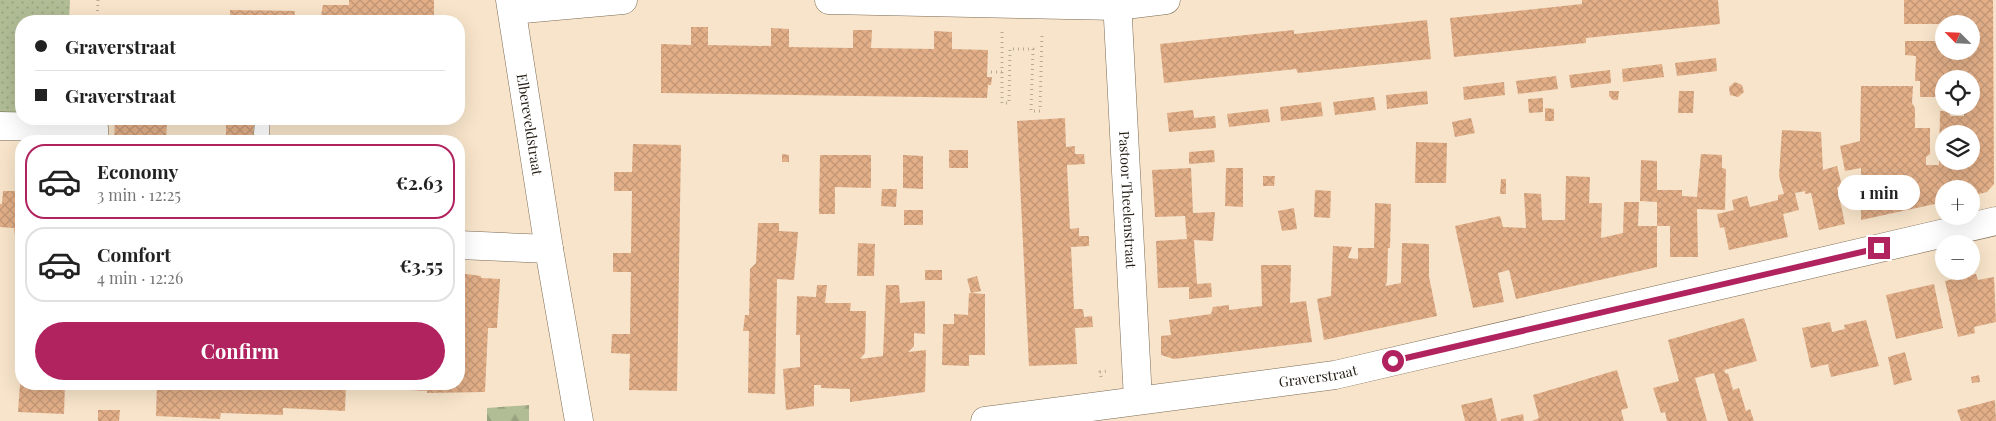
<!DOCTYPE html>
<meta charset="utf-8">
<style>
body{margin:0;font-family:"Playfair Display",serif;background:#f6f6f6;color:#222;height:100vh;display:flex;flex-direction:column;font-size:19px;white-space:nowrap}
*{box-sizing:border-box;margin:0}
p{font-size:16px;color:#767676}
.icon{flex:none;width:28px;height:28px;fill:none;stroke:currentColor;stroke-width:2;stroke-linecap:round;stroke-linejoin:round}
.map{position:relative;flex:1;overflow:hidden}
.side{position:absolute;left:15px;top:135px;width:450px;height:255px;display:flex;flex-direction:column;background:#fff;border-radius:20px;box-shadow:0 5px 20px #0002}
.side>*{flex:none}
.banner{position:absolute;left:15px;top:15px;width:450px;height:110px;border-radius:20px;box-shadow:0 5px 20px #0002;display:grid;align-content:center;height:110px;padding:0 20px;background:#fff}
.needle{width:32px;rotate:294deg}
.buttons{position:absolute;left:1935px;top:15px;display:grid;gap:10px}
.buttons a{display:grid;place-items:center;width:45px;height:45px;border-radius:50%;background:#fff;box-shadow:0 5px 20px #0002;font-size:25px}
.end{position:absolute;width:22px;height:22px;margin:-11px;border:6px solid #b0235f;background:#fff;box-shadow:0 0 0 2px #fff}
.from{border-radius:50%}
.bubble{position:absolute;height:35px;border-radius:18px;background:#fff;box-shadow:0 5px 20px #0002;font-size:16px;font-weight:700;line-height:35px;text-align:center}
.banner b{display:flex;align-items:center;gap:18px;height:48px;font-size:19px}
.banner b+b{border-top:1px solid #e0e0e0}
.banner i{width:12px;height:12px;background:#222}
ul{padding:9px 0 0;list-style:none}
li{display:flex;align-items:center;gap:15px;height:75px;margin:0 10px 8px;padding:0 10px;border:2px solid #e0e0e0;border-radius:20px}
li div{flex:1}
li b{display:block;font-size:19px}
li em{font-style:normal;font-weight:700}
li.current{border-color:#b0235f}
li>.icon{width:45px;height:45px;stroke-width:1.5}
.cta{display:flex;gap:10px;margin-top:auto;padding:10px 20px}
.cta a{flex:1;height:58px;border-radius:30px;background:#b0235f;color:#fff;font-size:20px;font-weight:700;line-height:58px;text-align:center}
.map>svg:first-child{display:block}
.grass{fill:url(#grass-dots)}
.forest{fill:url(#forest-firs)}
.building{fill:url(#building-cross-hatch);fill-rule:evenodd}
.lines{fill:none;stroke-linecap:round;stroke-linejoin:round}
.lane-casing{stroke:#7a6a53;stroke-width:16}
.street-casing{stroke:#7a6a53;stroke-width:29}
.path{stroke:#b8a994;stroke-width:3;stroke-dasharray:1 4;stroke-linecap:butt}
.lane{stroke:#fff;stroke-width:15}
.street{stroke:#fff;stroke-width:28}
.route{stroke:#b0235f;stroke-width:6}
.labels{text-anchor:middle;stroke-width:4.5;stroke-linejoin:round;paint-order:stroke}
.street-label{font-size:14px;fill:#272017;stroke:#fff}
</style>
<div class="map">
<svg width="1996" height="421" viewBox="0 0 1996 421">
<defs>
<pattern id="grass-dots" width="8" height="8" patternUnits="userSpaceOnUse" patternTransform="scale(1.25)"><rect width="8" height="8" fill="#b1bd95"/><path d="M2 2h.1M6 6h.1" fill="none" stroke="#98a280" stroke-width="1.8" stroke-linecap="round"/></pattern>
<pattern id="forest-firs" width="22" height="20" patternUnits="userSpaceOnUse" patternTransform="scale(1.25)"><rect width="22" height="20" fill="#b1bd95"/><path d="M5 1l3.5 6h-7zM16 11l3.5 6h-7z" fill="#98a280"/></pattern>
<pattern id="building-cross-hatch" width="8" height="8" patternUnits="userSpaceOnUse" patternTransform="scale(1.25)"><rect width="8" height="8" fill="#e2af88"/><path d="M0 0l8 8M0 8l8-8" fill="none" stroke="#c29675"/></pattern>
</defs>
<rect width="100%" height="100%" fill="#f7e4ca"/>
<path class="grass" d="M0 0H70L69 21H21V115H0Z"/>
<path class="forest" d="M529 405V421H487V408Z"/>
<path class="building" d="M349 0H434V21H320L323 5H349Z
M1582 0H1718L1720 24 1586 38V43L1454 57 1450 18 1582 4Z
M1904 0H1993L1994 184 1987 192 1971 196V189H1944V202L1861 220V185H1851V176H1861V168L1845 171 1840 146 1860 141 1861 86H1913L1912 103 1915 108V128H1930V154L1926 157V165H1939L1940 111H1950V116H1964V111L1957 110V106H1971V79H1944V97H1920V81H1915L1916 56 1905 55V41H1944V51H1971V24H1904ZM1944 134H1971V161H1944Z
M230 10 295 11 294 21H168V16L230 17Z
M1427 20 1431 59 1298 73 1296 69 1164 83 1160 44 1294 30V34Z
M691 27H708V45L771 46V28L789 29V47L853 48V30H872L871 48 934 49V31L952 32V49L988 50 987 77H992L991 85H988L987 98 661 93V44L691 45Z
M1716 58 1717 71 1677 76 1675 63Z
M1662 64 1664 77 1623 82 1622 69Z
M1610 70 1611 83 1571 88 1569 75Z
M1556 76 1558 89 1518 94 1516 81Z
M1504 82 1505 95 1464 100 1463 87Z
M1735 82 1742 85 1744 92 1738 97 1730 95 1729 87Z
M1427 91 1428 104 1387 109 1386 95Z
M1609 91H1619L1618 100H1613L1609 96Z
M1679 91H1694L1693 113H1678Z
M1374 97 1376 110 1335 115 1333 102Z
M1543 98V112L1529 113 1528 99Z
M1321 102 1323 116 1281 121 1280 107Z
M1545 108 1554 109V121H1545Z
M1268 109 1270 122 1229 127 1227 114Z
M1193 110 1194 118 1215 116 1216 128 1169 132 1167 113Z
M1065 118 1066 147 1075 146V154H1084L1085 164 1067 165 1070 229 1079 228V236H1089V246L1071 247 1074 309H1083L1084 317 1092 316 1093 327 1075 328 1077 364 1029 366 1017 121Z
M1471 118 1475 133 1455 137 1452 122Z
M115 119 167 120 166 141H114Z
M226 122H254L253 141H226Z
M1782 130 1821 132 1823 170 1837 166 1842 186 1837 187 1845 224 1819 230 1811 193 1805 194V191L1795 193 1799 210 1783 214 1788 237 1729 250 1724 227 1720 228 1717 214 1734 210 1732 200 1747 196 1750 207 1778 200V195L1784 194 1779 176Z
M1416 142 1447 143 1446 183H1415Z
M633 144 681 145 677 391 629 390 630 354 611 353 612 334H630L631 272H613V253H631L632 191H614V172H632Z
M949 150H968V168H949Z
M1214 150 1215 162 1189 164V152Z
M782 154 789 155V162H782Z
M1701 154 1722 155V168L1726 169 1725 210 1697 209 1698 257H1670V226H1657V202L1640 201 1641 160 1657 161V190H1682V196L1697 197Z
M820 155H871V188L835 187V214H819Z
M903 155 923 156V189L903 188Z
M1191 168 1193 213 1215 212 1213 241 1194 240 1197 284 1211 283 1212 297 1189 299V287L1158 288 1156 241 1187 239 1186 228 1185 216 1155 217 1152 170Z
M1226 168H1243V207L1225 206Z
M1263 176H1275L1274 186H1263Z
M1566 176 1590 177 1589 203H1602L1601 238 1623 233 1624 202H1639L1638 226H1657V267L1516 299 1509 270 1498 273 1504 302 1473 308 1455 226 1500 216 1503 227 1526 228 1524 193 1541 194 1542 220H1565Z
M1501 179H1506V194H1500Z
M882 189H897L896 207 881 206Z
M1315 190 1331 191 1330 218 1314 217Z
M3 191H21V236H15L14 228 0 227V204H2Z
M1375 203 1391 204 1390 248H1388L1387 282 1385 286 1401 283 1402 243 1429 244V277L1437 316 1324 340 1317 299 1331 296 1333 246 1352 247 1348 258 1358 259V248H1374Z
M1294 208 1297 229 1282 231 1278 211Z
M904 210H923V225H904Z
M758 223H779V231L798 232 794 280 777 279 775 394 748 393 749 331H743L745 315H749L750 269 756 263Z
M858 243 875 244 874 276H857Z
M1261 265H1291L1290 303 1306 301 1312 342 1174 359 1161 355V336L1171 335 1169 320 1211 314 1213 307 1229 305V310L1262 306Z
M925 270H942V280H925Z
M459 273 481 276V278L500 279 497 328H488L485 392 427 393V391L409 390V388L371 386V384H459Z
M1976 274 1978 280 1994 277 1996 322 1974 327 1975 333 1958 337 1945 281Z
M977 276 981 291 971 293 967 279Z
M1934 284 1943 328 1896 339 1886 295Z
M817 285H827L825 303H851L850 311H866L865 353 860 359 883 356 886 285H899L900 303 925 301V334L914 333V346L908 352 926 350 925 392 850 402V389L821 388V385H814V406L786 410 783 369 800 367V335H796L797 296 816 297Z
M969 293 985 294V355H969V366L942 365 943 324H954V314L968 315Z
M1744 318 1757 361 1724 370 1726 374 1728 373 1733 390 1739 388 1746 411 1750 409 1754 421H1728L1714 373 1695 378 1707 421H1667L1665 412 1661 413 1653 388 1679 381 1668 340Z
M1866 320 1879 366 1831 377 1828 364 1811 368 1802 328 1830 322 1832 332 1845 329 1844 325Z
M1905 352 1912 380 1894 385 1888 357Z
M1617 370 1628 408 1621 410 1624 421H1532L1539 418 1533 395Z
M1979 375 1980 382 1972 383 1971 377Z
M20 384H65L64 414 18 412Z
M157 384H346L345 411 283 408V415L221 413 220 419 156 416Z
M1492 398 1497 421H1465L1461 405Z
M1995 400 1996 421H1961L1957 410Z
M98 410H120L119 421H98Z
M1523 414 1524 421H1501V419Z"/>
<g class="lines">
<g class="lane-casing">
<path id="lane" d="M261 141 262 126"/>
</g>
<g class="street-casing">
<g id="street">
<path id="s1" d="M510 0 549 249 579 421"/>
<path d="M829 0 1117 6 1166 0"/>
<path id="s2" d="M1117 0 1138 400"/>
<path d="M512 10 623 0"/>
<path d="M0 126 94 128V141"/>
<path d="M459 245 549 249"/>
<path id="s3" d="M985 421 1335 375 1996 221"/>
</g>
</g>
<path class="path" d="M97 21 98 0
M1002 32V103H1009L1010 49H1033L1031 111H1040L1042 33
M991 72H1003
M1101 377 1100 372 1109 371"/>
<use href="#lane" class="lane"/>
<use href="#street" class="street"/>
</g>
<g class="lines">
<path class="route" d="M1393 361 1879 248"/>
</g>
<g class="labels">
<g class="street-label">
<text dy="5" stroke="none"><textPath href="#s1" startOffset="126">Elbereveldstraat</textPath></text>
<text dy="5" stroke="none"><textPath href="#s2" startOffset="200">Pastoor Theelenstraat</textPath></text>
<text dy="5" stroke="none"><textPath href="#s3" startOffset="336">Graverstraat</textPath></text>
</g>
</g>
</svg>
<div class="buttons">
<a><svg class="needle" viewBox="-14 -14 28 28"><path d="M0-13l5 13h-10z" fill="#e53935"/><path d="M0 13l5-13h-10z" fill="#767676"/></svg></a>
<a><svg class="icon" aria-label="locate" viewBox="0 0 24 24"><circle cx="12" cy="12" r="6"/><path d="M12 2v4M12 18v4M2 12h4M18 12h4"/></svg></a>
<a><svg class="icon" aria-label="layers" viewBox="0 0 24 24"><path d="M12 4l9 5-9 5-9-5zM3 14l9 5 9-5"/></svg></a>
<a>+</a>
<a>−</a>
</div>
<i class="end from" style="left:1393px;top:361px"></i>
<i class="end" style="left:1879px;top:248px"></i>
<div class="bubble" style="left:1838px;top:175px;width:82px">1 min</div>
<div class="banner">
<b><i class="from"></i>Graverstraat</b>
<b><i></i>Graverstraat</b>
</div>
<section class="side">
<ul>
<li class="current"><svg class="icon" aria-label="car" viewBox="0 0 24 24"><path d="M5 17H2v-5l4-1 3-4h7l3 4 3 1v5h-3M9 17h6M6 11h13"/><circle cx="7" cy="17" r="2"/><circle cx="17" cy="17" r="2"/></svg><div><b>Economy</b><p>3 min · 12:25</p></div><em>€2.63</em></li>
<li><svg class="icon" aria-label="car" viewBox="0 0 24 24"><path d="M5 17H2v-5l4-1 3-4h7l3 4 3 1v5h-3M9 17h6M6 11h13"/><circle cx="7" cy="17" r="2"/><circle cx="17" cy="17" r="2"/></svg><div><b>Comfort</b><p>4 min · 12:26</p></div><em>€3.55</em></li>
</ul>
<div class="cta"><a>Confirm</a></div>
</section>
</div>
